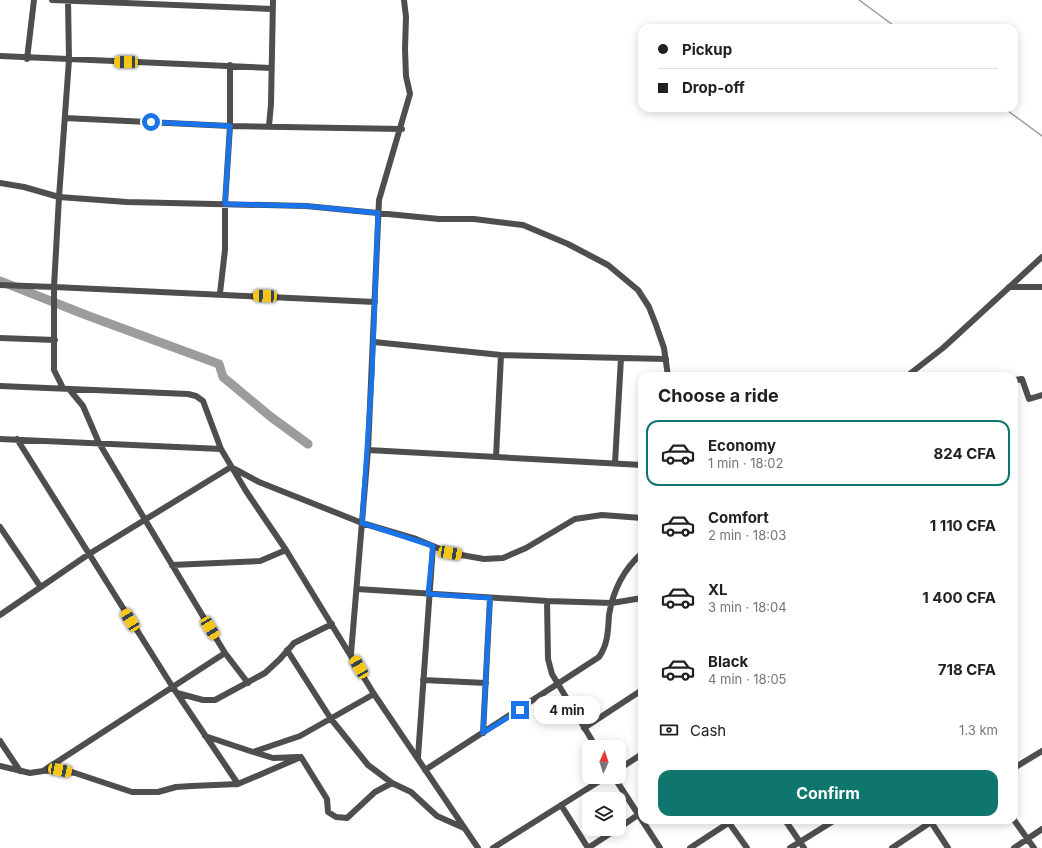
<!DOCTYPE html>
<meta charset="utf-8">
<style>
body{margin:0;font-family:Inter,sans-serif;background:#f6f6f6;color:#202124;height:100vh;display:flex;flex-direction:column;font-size:15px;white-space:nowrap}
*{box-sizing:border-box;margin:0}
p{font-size:13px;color:#757577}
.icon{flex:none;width:22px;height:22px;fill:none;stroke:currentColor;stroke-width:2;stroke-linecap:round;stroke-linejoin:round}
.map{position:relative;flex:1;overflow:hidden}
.details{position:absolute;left:638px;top:372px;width:380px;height:452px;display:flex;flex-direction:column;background:#fff;border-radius:12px;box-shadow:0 2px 10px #0003}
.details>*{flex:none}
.guide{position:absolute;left:638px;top:24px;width:380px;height:88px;border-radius:12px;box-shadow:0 2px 10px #0003;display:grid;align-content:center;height:88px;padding:0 20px;background:#fff}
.needle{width:26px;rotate:3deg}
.fabs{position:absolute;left:582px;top:740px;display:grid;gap:8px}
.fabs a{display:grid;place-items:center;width:44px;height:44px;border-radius:8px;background:#fff;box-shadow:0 2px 10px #0003;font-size:20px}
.end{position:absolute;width:18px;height:18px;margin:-9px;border:5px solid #1a73e8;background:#fff;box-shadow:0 0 0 2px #fff}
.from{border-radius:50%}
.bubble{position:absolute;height:28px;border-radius:12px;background:#fff;box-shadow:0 2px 10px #0003;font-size:13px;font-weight:700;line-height:28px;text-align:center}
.car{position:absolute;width:12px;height:24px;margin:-12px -6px;border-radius:5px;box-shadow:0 0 3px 1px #0007;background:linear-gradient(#f5c518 24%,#345 0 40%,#f5c518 0 76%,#345 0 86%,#f5c518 0)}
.guide b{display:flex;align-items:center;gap:14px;height:38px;font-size:15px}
.guide b+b{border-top:1px solid #e0e0e0}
.guide i{width:10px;height:10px;background:#202124}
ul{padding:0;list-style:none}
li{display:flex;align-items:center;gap:12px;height:66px;margin:0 8px 6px;padding:0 12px;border:2px solid transparent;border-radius:12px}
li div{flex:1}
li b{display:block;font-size:15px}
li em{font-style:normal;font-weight:700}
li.current{border-color:#0f766e}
li>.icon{width:36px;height:36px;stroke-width:1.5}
h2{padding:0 20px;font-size:18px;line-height:48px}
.pay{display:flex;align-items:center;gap:10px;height:44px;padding:0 20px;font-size:15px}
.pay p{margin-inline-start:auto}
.button{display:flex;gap:8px;margin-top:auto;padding:8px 20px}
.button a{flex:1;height:46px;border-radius:12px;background:#0f766e;color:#fff;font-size:16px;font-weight:700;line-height:46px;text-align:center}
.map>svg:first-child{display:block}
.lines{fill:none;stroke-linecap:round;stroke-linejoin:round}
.stream{stroke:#9c9c9c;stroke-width:1.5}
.river{stroke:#9c9c9c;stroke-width:9}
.minor{stroke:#4e4e4e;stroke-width:6}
.route{stroke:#1a73e8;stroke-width:5}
</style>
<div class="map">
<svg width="1042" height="848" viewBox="0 0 1042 848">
<rect width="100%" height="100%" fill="#fff"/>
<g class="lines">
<path class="stream" d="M859 0 897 28
M1004 108 1042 136"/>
<path class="river" d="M0 281 86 315 219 364 223 377 271 417 308 444"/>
<path class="minor" d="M52 0 272 9
M0 56 271 68
M27 59 34 0
M65 118 230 126 402 129
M269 126 271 104 273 0
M0 183 24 187 59 197 69 60 68 0
M0 285 54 287 59 197 127 202 306 206 439 219H474L523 225 568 244 608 265 638 290 649 307 656 325 664 348 668 376
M1009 287H1042
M220 293 225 250V204L230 126V65
M0 338 55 340
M374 342 501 355 666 359
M907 376 943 348 1042 257
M1014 380 1022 379 1029 399 1042 395
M0 386 188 394 196 396 203 401 221 449 246 491 286 550 374 694 478 848
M63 388 54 370V287L375 302
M69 389 83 406 99 443 225 653 248 683
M0 439 221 449
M17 439 172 686 238 784
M368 450 642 465
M496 457 501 355
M615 463 621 358
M0 527 40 586
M172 565 260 561 286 550
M357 589 547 601 612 603 642 598
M547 601 548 659 552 674 596 747
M0 615 89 554 231 467 259 482 362 523 416 539 450 553 484 559 503 558 526 548 575 519 602 515 642 518
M287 650 331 719 368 765 392 783 411 792 437 816 464 828
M351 654 368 450 379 200 410 94 406 76 405 49 406 17 404 0
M423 680 486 683
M177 693 203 700H215L265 673 280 659 294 643 332 624
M584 728 642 690
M483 733 490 598
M205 736 253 752 300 736 374 694
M0 741 20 771
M254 752 273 758 298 757
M301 757 327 799 328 812 336 817 347 818 375 792 392 783
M418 757 433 546
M0 766 30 773 43 771 225 653
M1014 768 1042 751
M619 769 642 754
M425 770 599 657C608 644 608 631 609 615 613 590 623 570 642 553
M43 771 60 770 75 773 132 792H158L176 787 192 786 238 784 301 757
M614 777 660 848
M561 805 588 848
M727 820 747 848
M785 820 804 848
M1014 820 1034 848
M931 822 948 848
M619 828 642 812
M493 848 606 777
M588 848 617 829
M690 848 733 820
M790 848 835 820
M892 848 934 820
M1014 848 1042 829"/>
</g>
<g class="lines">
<path class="route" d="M151 122 230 126 225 204 306 206 378 213 372 375 362 523 433 546 428 594 490 598 483 733 520 710"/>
</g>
</svg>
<div class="fabs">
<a><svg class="needle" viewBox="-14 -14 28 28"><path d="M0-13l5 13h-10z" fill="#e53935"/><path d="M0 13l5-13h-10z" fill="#757577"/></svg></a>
<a><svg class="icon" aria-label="layers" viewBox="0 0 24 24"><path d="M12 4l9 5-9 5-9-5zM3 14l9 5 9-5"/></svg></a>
</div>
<i class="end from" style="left:151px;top:122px"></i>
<i class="end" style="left:520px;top:710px"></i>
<div class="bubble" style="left:534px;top:696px;width:66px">4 min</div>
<i class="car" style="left:126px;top:62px;rotate:271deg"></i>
<i class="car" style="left:265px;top:296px;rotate:272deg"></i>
<i class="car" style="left:450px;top:553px;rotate:99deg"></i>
<i class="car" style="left:130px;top:620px;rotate:328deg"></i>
<i class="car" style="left:210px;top:628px;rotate:149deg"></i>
<i class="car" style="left:359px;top:667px;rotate:330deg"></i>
<i class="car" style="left:60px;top:770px;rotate:101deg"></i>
<div class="guide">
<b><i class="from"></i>Pickup</b>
<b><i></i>Drop-off</b>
</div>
<section class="details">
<h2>Choose a ride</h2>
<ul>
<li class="current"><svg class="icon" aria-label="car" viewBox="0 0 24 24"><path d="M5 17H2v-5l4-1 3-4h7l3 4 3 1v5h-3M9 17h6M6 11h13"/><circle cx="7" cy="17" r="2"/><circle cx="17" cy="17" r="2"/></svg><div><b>Economy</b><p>1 min · 18:02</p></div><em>824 CFA</em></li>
<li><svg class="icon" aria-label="car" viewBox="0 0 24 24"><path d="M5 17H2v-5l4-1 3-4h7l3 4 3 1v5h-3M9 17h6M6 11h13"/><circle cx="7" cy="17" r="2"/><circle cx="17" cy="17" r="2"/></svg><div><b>Comfort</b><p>2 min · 18:03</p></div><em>1 110 CFA</em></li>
<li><svg class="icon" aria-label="car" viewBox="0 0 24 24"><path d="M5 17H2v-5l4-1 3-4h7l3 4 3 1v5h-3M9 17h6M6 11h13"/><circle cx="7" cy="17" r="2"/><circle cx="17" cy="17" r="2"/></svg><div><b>XL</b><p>3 min · 18:04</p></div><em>1 400 CFA</em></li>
<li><svg class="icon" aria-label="car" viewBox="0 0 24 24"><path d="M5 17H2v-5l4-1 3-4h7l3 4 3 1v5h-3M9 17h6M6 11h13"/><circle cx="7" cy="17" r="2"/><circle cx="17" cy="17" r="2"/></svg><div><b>Black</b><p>4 min · 18:05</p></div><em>718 CFA</em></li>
</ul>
<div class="pay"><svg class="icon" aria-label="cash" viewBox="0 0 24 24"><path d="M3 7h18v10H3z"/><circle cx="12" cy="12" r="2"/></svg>Cash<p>1.3 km</p></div>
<div class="button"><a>Confirm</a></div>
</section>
</div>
